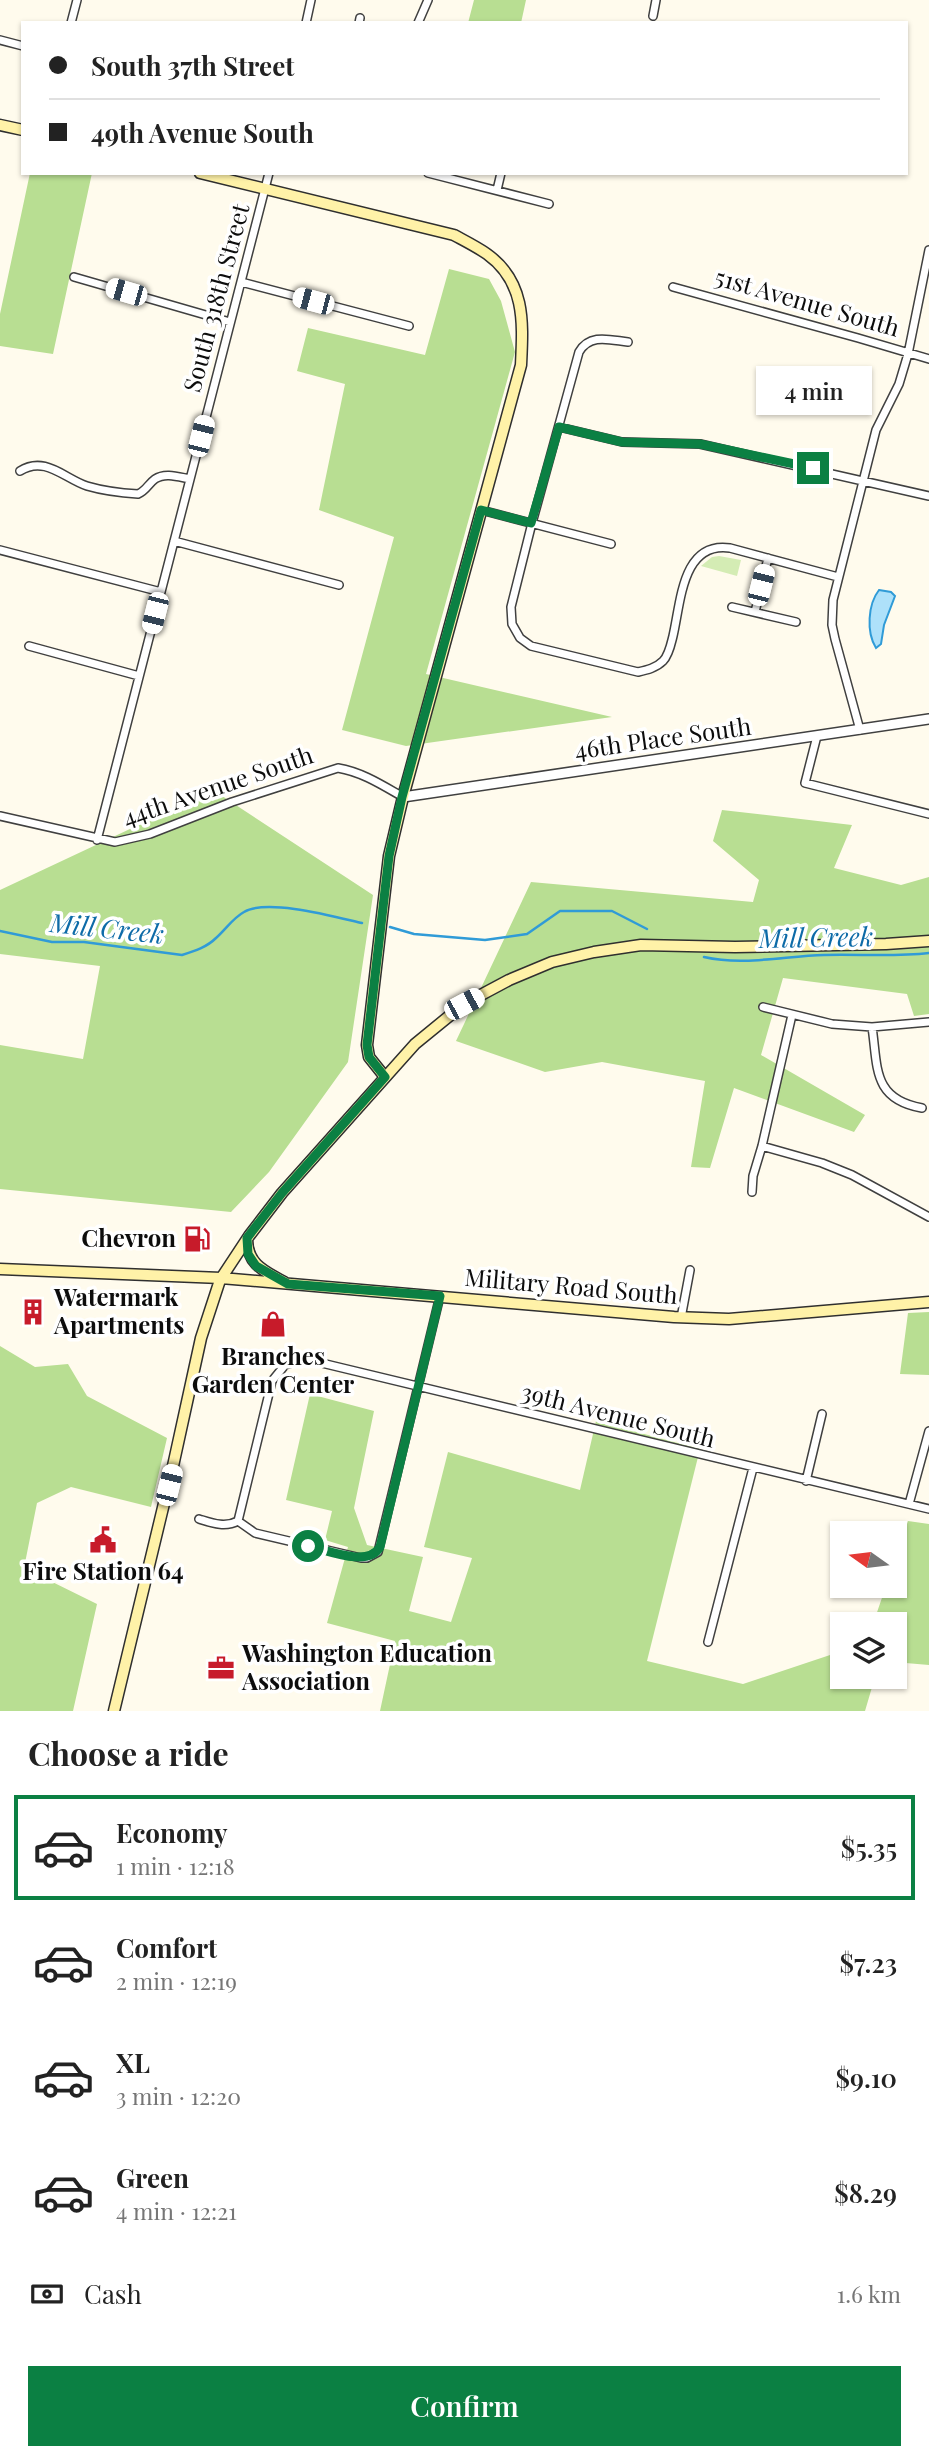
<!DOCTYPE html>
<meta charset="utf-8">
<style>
body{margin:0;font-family:"Playfair Display",serif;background:#f2f2f2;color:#222;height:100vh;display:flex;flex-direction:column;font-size:26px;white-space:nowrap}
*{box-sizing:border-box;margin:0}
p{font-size:23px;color:#767676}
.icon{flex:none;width:38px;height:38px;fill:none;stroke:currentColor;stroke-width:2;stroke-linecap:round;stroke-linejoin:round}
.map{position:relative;height:1711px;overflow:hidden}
.side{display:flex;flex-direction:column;background:#fff;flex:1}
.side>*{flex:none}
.guide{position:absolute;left:21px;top:21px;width:887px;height:154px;border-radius:0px;box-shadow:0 2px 5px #0004;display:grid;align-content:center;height:154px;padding:0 28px;background:#fff}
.needle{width:46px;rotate:284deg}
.buttons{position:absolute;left:830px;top:1521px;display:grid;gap:14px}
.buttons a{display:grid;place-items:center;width:77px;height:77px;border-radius:0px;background:#fff;box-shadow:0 2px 5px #0004;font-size:35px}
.end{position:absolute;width:32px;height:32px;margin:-16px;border:9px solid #0b8043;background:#fff;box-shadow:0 0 0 4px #fff}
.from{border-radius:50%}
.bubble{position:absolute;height:49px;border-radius:0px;background:#fff;box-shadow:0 2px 5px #0004;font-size:23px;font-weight:600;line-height:49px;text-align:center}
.car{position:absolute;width:21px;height:42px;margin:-21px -10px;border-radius:9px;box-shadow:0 0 5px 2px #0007;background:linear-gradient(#fff 24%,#345 0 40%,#fff 0 76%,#345 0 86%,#fff 0)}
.guide b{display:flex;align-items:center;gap:24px;height:66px;font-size:26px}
.guide b+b{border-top:2px solid #e0e0e0}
.guide i{width:18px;height:18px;background:#222}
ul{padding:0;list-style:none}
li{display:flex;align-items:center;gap:21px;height:105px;margin:0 14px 10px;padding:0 14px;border:4px solid transparent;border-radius:0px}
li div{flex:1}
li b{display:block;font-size:26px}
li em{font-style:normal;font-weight:600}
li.current{border-color:#0b8043}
li>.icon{width:63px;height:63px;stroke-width:1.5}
h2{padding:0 28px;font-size:32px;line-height:84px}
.pay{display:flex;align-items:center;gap:18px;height:77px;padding:0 28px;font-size:26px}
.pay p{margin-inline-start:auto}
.button{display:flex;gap:14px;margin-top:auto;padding:14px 28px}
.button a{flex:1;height:80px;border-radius:0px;background:#0b8043;color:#fff;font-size:28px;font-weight:600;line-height:80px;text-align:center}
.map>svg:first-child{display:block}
.green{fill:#d4ecb4}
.forest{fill:#b8de92}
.water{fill:#aee1fa;stroke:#309bd7;stroke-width:2}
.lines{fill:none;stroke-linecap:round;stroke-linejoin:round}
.stream{stroke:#309bd7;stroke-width:2.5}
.minor-casing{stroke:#404040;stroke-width:10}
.tertiary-casing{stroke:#404040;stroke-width:12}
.secondary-casing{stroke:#2f2f2f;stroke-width:13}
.minor{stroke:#fff;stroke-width:7}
.tertiary{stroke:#fff;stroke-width:9}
.secondary{stroke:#fff2a8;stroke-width:10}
.route{stroke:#0b8043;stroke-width:9}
.labels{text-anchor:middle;stroke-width:7;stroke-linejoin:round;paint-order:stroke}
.street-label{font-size:24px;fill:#0d0d0d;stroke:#fff}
.poi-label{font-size:24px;font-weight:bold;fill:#0d0d0d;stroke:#fff;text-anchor:start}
.water-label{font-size:26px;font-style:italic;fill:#0d6ba8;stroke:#fff}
</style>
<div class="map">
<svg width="929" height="1711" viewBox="0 0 929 1711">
<rect width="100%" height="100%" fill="#fffbed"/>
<path class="green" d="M719 556 741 560 737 576 701 566 712 557Z"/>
<path class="forest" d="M474 0H526L521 23H468Z
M30 173H92L53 354 0 346V314Z
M449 269 489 279 501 301 515 352 426 674 612 717 406 746 342 730 394 537 319 510 345 384 297 371 308 328 425 355Z
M213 790 373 895 348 1062 269 1172 231 1212 0 1189V1045L83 1059 100 966 0 954V890Z
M722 810 852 825 834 868 901 885 929 877V1014L914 1016 907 994 783 978 761 1055 865 1115 854 1132 734 1088 710 1168 691 1167 705 1081 602 1062 545 1072 456 1041 531 882 753 902 759 880 713 841Z
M929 1312V1375L900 1374 908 1313Z
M0 1346 35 1367 68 1364 87 1396 167 1438 151 1507 71 1487 37 1503 24 1568 97 1604 73 1711H0Z
M310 1394 374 1411 354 1508 367 1545 423 1557 409 1611 451 1622 472 1558 424 1547 448 1452 580 1490 596 1421 700 1449 647 1661 743 1684 842 1651V1676L875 1677 865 1711H380L395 1641 327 1623 348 1547 325 1540 332 1511 286 1500Z
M908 1521 929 1524V1665L894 1662V1624H873L886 1586H894V1562Z"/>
<path class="water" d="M879 590 891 592 895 596 884 625 881 644 876 648C866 632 868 604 879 590Z"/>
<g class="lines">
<path class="stream" d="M390 927 414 934 485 940 527 934 560 911H612L647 929
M0 931 52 942H84L182 955C195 951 207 947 216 938 226 929 233 918 244 912 267 898 336 917 362 923
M704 957C743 966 785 956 824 955 859 954 895 957 929 953"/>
<g class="minor-casing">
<path id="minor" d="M653 16 656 0
M71 23 77 0
M306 23 311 0
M359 23 360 18
M418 23 428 0
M0 40 23 46
M428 173 549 204
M497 190 501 173
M74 277 230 322
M241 282 409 326
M673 287 858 338 929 359
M628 342C610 340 590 333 579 352L532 523 511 607 512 624 520 638 531 646 638 672C647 670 656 668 663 661 669 655 671 644 673 636 681 602 682 541 730 548L838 577
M559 427 622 442 700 444 929 496
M20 471C45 455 65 479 87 486 104 491 121 493 138 494 146 491 148 484 155 479 165 472 179 477 190 479
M481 510 611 544
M174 541 339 585
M0 550 161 592
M732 607 796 622
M755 612 768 558
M29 646 139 676
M860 730 835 639 832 625 833 600 876 430 899 384 908 354 929 250
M817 736 805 783 929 814
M0 816 115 842 150 834 232 802 338 768C362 772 382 785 403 797
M97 840 269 173
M763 1007 832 1024 872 1027 929 1022
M872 1027C878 1067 872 1099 922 1108
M762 1146 822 1163 852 1175 929 1217
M752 1192 753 1176 762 1146 792 1015
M681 1318 690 1270
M806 1481 822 1414
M909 1504 929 1431
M199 1519C212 1523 225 1528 238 1521
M238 1521 272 1381 285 1365 305 1359 929 1509
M238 1521 255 1533 361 1558H367L378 1552 440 1296
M708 1642 753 1468"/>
</g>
<g class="tertiary-casing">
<path id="tertiary" d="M403 797 929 719"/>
</g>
<g class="secondary-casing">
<path id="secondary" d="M0 125 23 130
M200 173 454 235C465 241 477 247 487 254 526 282 523 323 521 365L403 797 389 856 367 1045 369 1057 385 1077
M247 1239C247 1264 264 1271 284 1282
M0 1269 221 1278 674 1317 729 1319 929 1302
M114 1711 173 1466 201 1338 220 1280 249 1236 282 1193 415 1044 464 1004 509 980 552 962 594 952 641 945 735 947 886 944 929 941"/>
</g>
<use href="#minor" class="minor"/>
<use href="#tertiary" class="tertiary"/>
<use href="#secondary" class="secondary"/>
</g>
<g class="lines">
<path class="route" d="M308 1546C327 1550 368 1568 380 1547L440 1296 288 1284 256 1266 248 1254 247 1238 282 1193 385 1077 369 1057 367 1045 389 856 402 797 481 510 531 523 559 427 622 442 700 444 813 468"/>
</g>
<defs>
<g id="fuel-bare" transform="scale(2.1)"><path d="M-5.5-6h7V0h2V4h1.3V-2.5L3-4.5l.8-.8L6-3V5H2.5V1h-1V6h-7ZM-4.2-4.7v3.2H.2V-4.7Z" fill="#c71b2a" stroke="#fff" stroke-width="2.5" paint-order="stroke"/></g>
<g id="building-bare" transform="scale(2.1)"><path d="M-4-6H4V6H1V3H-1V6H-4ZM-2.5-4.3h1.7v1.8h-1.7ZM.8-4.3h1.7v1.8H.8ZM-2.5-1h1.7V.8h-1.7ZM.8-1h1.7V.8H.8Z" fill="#c71b2a" stroke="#fff" stroke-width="2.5" paint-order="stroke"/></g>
<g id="shop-bare" transform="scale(2.1)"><path d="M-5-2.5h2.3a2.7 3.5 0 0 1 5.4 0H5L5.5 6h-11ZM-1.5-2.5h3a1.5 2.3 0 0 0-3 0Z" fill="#c71b2a" stroke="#fff" stroke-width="2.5" paint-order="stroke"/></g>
<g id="civic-bare" transform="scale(2.1)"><path d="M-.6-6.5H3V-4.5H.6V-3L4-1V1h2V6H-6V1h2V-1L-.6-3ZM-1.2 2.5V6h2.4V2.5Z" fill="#c71b2a" stroke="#fff" stroke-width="2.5" paint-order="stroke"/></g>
<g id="office-bare" transform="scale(2.1)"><path d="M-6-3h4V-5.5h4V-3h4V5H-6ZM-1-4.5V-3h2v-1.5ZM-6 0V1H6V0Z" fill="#c71b2a" stroke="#fff" stroke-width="2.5" paint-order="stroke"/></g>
</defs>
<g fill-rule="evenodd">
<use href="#fuel-bare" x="197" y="1239"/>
<use href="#building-bare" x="33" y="1312"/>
<use href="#shop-bare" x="273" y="1324"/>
<use href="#civic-bare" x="103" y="1540"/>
<use href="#office-bare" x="221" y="1668"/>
</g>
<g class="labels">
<g class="street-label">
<text transform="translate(217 298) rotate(-75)" y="8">South 318th Street</text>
<text transform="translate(807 303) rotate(16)" y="8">51st Avenue South</text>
<text transform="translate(663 739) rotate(-8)" y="8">46th Place South</text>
<text transform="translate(218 787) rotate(-19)" y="8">44th Avenue South</text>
<text transform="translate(571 1287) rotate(5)" y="8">Military Road South</text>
<text transform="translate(618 1416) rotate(14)" y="8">39th Avenue South</text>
</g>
<g class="poi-label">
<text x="176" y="1247" text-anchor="end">Chevron</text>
<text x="54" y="1306">Watermark<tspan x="54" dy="28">Apartments</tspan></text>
<text x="273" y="1365" text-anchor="middle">Branches<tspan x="273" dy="28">Garden Center</tspan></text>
<text x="103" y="1580" text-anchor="middle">Fire Station 64</text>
<text x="242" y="1662">Washington Education<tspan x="242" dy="28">Association</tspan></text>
</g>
<g class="water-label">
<text transform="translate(107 929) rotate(6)" y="9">Mill Creek</text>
<text transform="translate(816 938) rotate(-1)" y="9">Mill Creek</text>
</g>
</g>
</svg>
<div class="buttons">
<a><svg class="needle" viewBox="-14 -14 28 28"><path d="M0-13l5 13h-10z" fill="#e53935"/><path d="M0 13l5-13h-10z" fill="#767676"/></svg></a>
<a><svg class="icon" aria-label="layers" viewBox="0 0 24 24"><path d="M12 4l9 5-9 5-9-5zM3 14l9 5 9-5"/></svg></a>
</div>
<i class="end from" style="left:308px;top:1546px"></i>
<i class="end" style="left:813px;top:468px"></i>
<div class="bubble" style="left:756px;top:366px;width:116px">4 min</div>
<i class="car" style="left:126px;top:292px;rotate:286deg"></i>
<i class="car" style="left:313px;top:301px;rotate:285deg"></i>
<i class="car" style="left:201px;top:436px;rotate:14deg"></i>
<i class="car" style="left:761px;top:585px;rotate:14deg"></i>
<i class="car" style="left:155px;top:613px;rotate:194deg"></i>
<i class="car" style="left:464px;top:1004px;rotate:62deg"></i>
<i class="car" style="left:169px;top:1485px;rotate:14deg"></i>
<div class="guide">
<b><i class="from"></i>South 37th Street</b>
<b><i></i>49th Avenue South</b>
</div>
</div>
<section class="side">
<h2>Choose a ride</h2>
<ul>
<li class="current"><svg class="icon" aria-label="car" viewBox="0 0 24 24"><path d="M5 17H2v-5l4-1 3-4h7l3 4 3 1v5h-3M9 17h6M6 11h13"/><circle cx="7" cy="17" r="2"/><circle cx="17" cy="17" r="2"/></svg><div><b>Economy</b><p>1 min · 12:18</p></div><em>$5.35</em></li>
<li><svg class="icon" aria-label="car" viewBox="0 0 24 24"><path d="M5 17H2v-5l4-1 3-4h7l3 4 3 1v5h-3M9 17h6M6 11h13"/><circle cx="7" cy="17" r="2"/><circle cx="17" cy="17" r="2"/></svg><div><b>Comfort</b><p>2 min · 12:19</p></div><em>$7.23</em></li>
<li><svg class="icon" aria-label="car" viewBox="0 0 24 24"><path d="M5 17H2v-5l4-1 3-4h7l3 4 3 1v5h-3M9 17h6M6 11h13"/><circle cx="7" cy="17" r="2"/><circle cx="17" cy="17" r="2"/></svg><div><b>XL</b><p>3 min · 12:20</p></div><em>$9.10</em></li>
<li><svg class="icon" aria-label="car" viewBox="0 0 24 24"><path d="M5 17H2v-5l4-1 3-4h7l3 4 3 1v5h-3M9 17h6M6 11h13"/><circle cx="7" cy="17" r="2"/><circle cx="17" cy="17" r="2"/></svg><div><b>Green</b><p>4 min · 12:21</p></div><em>$8.29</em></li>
</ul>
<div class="pay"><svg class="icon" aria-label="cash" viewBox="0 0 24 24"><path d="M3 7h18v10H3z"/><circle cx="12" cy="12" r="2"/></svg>Cash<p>1.6 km</p></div>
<div class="button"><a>Confirm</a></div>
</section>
